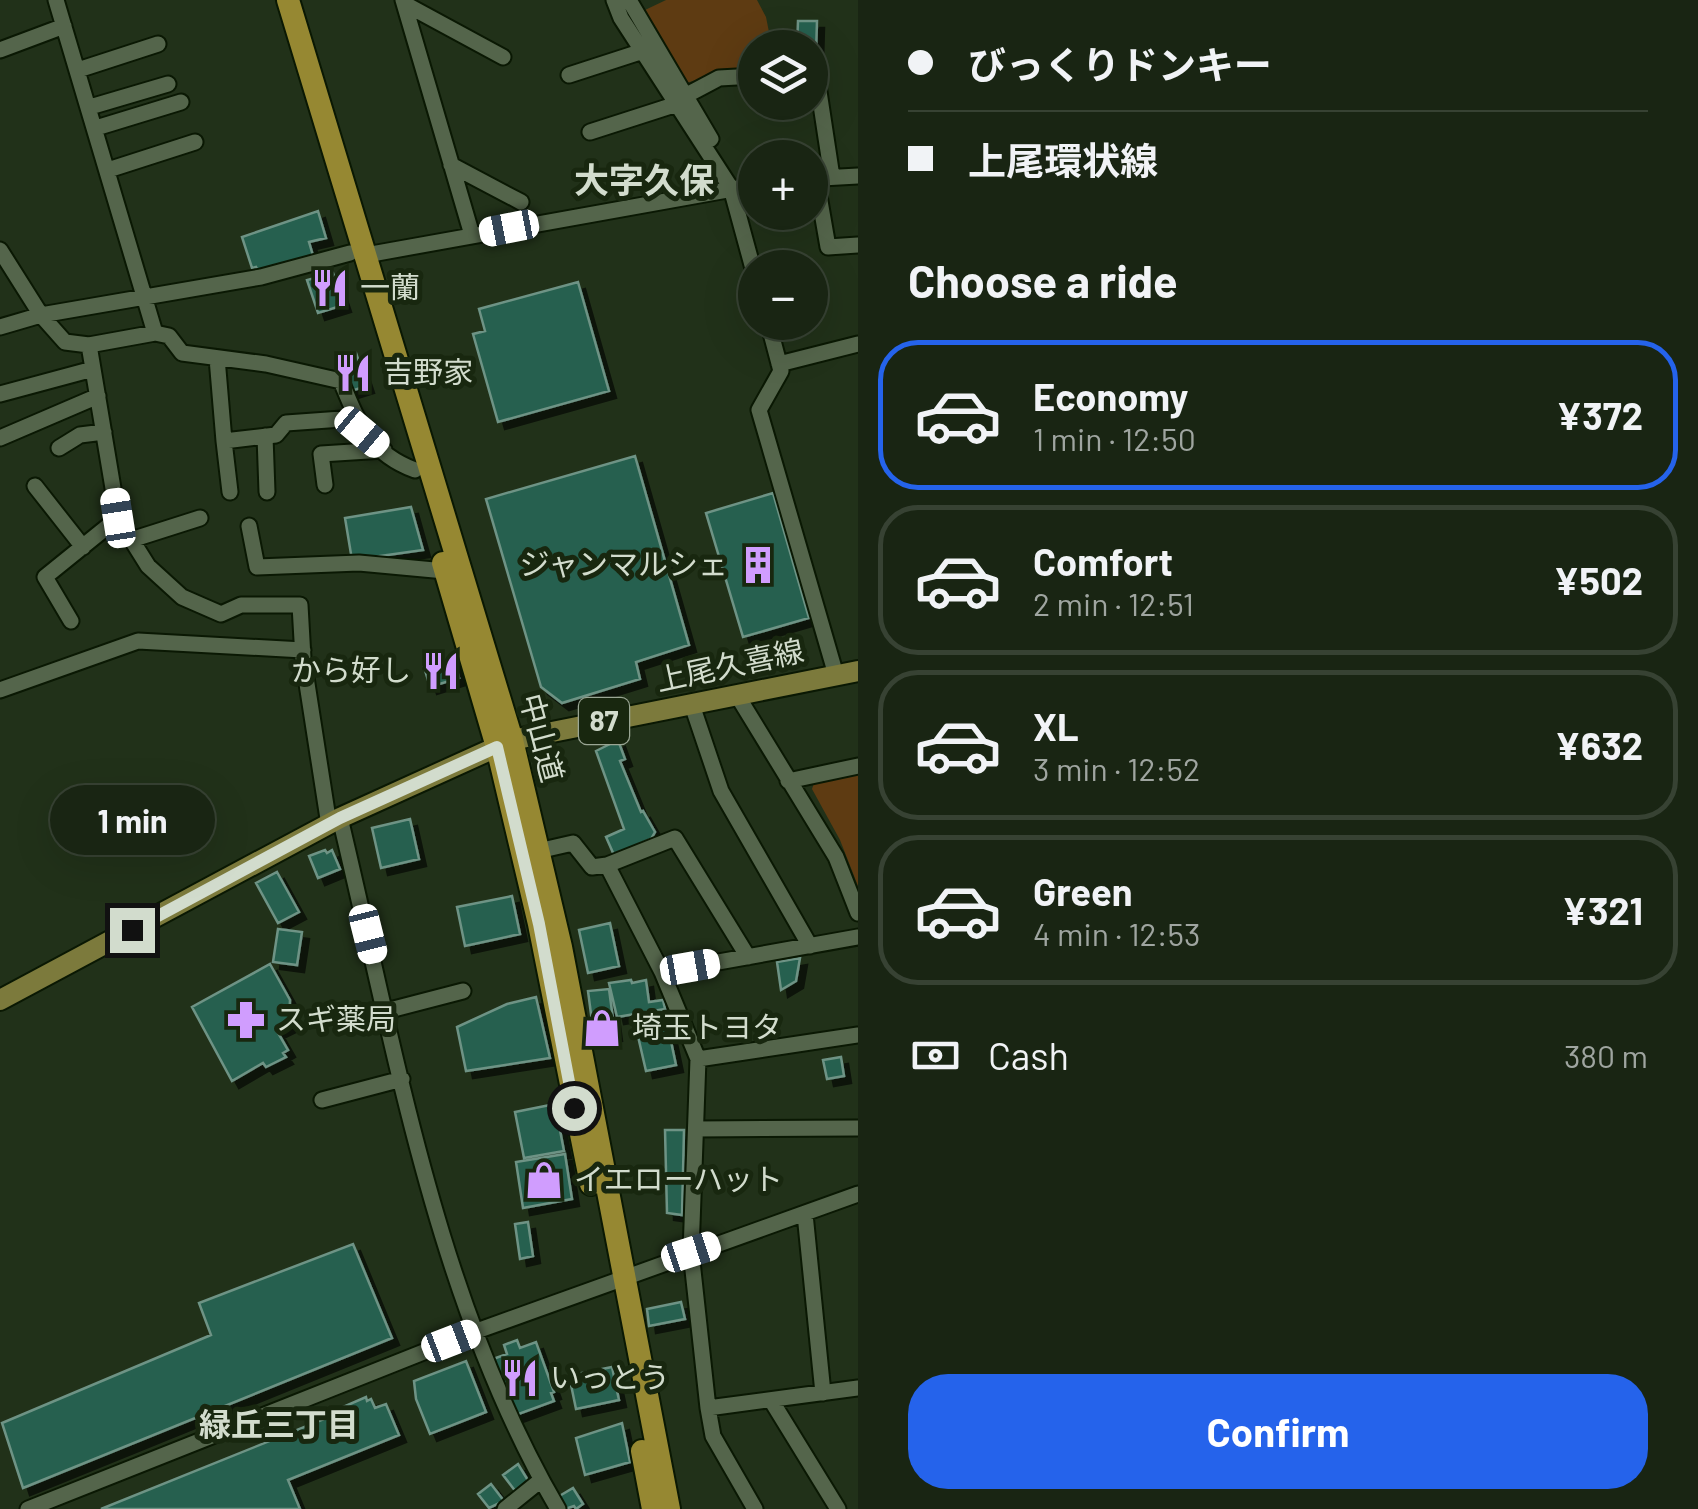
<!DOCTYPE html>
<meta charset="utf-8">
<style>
body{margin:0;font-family:Barlow,"Noto Sans JP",sans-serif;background:#263121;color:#f1f3f6;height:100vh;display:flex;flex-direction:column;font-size:38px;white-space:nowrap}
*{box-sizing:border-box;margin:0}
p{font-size:32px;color:#9fa5a0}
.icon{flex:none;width:55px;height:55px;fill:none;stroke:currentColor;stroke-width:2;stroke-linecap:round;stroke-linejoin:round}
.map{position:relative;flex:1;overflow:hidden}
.sheet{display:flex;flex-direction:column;background:#192513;width:840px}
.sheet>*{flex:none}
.hud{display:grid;align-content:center;height:220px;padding:0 50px;background:#192513}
.controls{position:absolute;left:738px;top:30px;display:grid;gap:20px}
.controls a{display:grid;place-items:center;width:90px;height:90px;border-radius:50%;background:#192513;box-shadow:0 10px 40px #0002,0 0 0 2px #374233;font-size:50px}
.end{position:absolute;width:45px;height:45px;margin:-22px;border:12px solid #d2dccd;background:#111;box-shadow:0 0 0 5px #111}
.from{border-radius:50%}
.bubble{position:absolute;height:70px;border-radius:35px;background:#192513;box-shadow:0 10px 40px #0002,0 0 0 2px #374233;font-size:32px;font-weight:700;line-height:70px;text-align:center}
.car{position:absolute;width:30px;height:60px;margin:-30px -15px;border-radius:12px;box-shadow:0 0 8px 2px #0007;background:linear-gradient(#fff 24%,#345 0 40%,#fff 0 76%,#345 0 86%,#fff 0)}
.hud b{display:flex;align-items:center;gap:35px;height:95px;font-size:38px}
.hud b+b{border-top:2px solid #374233}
.hud i{width:25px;height:25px;background:#f1f3f6}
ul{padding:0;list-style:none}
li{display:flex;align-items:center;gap:30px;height:150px;margin:0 20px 15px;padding:0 30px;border:5px solid #374233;border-radius:40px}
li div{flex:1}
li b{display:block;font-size:38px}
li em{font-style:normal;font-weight:700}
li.active{border-color:#2563eb}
li>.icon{width:90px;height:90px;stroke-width:1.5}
h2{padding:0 50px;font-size:45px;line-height:120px}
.pay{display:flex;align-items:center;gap:25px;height:110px;padding:0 50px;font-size:38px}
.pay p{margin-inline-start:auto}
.action{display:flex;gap:20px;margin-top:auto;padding:20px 50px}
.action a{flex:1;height:115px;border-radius:40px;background:#2563eb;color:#fff;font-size:40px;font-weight:700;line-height:115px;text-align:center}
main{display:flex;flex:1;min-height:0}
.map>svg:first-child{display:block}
.green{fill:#5e3b12}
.building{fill:#27614f;stroke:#6e9385;stroke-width:2.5;filter:url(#shadow)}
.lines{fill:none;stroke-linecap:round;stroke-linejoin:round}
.minor-casing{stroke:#0a1803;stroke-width:19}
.major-casing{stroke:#0a1803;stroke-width:24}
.highway-casing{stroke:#0a1803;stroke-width:26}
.minor{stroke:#54654b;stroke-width:15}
.major{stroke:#7c7a3c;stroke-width:20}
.highway{stroke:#968832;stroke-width:22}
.route{stroke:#d2dccd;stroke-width:12}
.labels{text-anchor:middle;stroke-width:10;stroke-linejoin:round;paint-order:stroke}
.shield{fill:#18270f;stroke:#9aa694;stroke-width:2.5}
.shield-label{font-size:28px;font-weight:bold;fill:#d2dccd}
.poi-label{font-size:30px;fill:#d2dccd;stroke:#18270f;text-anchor:start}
.street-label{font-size:30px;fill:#d2dccd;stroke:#18270f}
.neighbourhood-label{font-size:32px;font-weight:bold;fill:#d2dccd;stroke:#18270f}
.quarter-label{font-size:35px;font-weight:bold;fill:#d2dccd;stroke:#18270f}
</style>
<main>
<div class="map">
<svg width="858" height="1509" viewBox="0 0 858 1509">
<defs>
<filter id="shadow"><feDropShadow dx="7" dy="7" stdDeviation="0" flood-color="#0009"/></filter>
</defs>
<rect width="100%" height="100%" fill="#213119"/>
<path class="green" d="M666 0H757L766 17 772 47 755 48V72L714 75 686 83 645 10Z
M858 774V886L840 840 812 789 814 783Z"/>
<path class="building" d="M798 21H817L816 54 810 53V48H797Z
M318 211 326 238 309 242 314 259 258 271 256 267 252 268 242 237Z
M333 273 344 305 318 313 307 280Z
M578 282 609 391 498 422 473 334 485 331 479 309Z
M356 353 367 386 351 391 340 358Z
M635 456 689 645 636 662 640 679 562 703 541 687 486 499Z
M773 493 809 618 743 637 706 513Z
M411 507 423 550 352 560 345 518Z
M454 659 459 678 430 687 424 667Z
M618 740 625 759 620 761 641 812 643 811 655 832 651 839 614 855 606 837 624 829 596 751Z
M410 819 419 859 381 868 372 828Z
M325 850 327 853 332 850 340 869 318 878 309 856Z
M277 872 299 912 278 923 256 883Z
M512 896 520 934 465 946 457 907Z
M610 923 619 966 588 973 579 930Z
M278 929 302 932 297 965 273 962Z
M800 958 796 981 781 990 777 962Z
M270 964 290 1000 289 1025 277 1031 288 1050 283 1053 286 1057 266 1067 263 1063 232 1081 192 1007Z
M631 980 632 983 646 980 649 1002 663 1000 665 1009 617 1017 609 983Z
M609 989 615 1034 594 1037 588 991Z
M536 997 550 1058 466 1071 457 1027 507 1004Z
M665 1013 676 1065 646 1071 634 1019Z
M841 1057 844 1076 827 1079 823 1060Z
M555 1104 564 1151 524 1158 515 1112Z
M665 1130H684L682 1215 667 1213Z
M565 1154 572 1199 523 1208 516 1162Z
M528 1222 533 1256 520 1259 515 1224Z
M353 1244 392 1338 23 1488 2 1423 211 1335 199 1303Z
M681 1302 685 1319 649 1326 647 1309Z
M517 1340 520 1348 536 1342 554 1392 551 1393 554 1401 516 1415 493 1359 507 1354 504 1345Z
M466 1361 486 1412 430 1434 416 1399 414 1381Z
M612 1367 619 1400 576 1409 570 1380 583 1377 582 1373Z
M366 1397 367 1401 371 1399 375 1408 386 1404 399 1435 288 1480 300 1509H101L344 1411 343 1407Z
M622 1423 630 1462 585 1475 576 1438Z
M518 1464 529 1482 516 1492 503 1475Z
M491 1484 504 1501 489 1508 478 1494Z
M573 1488 583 1504 576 1509 574 1506 565 1509 556 1498Z"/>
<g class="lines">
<g class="minor-casing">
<path id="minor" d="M56 0 155 333 169 336 182 353 266 364 341 381C358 422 369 453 415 470
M403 0 472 235
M614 0 621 18 731 188 755 276
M629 0 711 139
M405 4 503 57
M0 50 64 26
M78 70 158 44
M810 73 816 72 832 177
M569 75 643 51
M685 96 719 78 755 76
M90 107 168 84
M96 128 181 102
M590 132 677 104
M451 165 521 202
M108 170 195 142
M816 178 828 247 858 245
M822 178 858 176
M0 250 41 315 65 342 89 345 155 333
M366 255 755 185
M768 322 781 371 759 410 836 675
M0 327 41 315 261 277 350 253
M89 345 118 518 148 566 182 597 221 614 241 605H300L303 658 329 825
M217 358 224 441 276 435 286 423 356 418
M779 364 858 344
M0 394 93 369
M265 436 267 492
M0 438 98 396
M224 441 230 492
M59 448 80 435 104 432
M325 485 321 454 384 450
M35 486 83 547
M249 526 257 567 359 563 445 571
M131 540 200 518
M71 621 45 577 118 518
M0 690 138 641 303 650
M737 695 836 857 858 913
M692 705 721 791 810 946
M788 781 858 766
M340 818C396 1051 436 1300 558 1509
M538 851 573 843 592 867 607 865 675 838 748 957
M607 865 662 972 698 1059 691 1252 708 1408 713 1436 755 1509
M662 972 858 937
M386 1011 463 991
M698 1059 858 1035
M322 1100 402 1079
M696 1129 858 1128
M805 1214 823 1393
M771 1400 838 1509
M708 1408 858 1388
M28 1509 474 1332 858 1194
M505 1509 541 1480"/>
</g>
<g class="major-casing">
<path id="major" d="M0 1000 340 818 512 740 858 671"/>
</g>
<g class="highway-casing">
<path id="highway" d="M288 0 512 740 561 947 669 1509
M443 563 497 747 539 924 591 1184
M642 1451 653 1509"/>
</g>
<use href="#minor" class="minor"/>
<use href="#major" class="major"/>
<use href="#highway" class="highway"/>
</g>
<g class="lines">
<path class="route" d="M132 930 340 818 497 747 539 924 574 1108"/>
</g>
<defs>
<g id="restaurant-bare" transform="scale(3)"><path d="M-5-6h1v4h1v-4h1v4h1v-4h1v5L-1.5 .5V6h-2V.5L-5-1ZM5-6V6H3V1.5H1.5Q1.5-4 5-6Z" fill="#d09dfe" stroke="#18270f" stroke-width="2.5" paint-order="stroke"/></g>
<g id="building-bare" transform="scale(3)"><path d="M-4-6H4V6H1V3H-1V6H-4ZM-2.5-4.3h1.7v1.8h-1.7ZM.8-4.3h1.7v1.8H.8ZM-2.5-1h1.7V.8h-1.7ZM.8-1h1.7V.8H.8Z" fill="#d09dfe" stroke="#18270f" stroke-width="2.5" paint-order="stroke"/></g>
<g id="pharmacy-bare" transform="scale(3)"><path d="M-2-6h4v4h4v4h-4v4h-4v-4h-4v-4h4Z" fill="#d09dfe" stroke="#18270f" stroke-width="2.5" paint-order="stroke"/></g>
<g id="shop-bare" transform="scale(3)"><path d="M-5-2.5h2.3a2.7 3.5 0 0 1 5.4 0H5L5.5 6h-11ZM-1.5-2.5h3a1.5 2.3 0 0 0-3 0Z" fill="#d09dfe" stroke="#18270f" stroke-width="2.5" paint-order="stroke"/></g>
</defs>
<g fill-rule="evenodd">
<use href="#restaurant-bare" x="330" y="288"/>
<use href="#restaurant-bare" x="353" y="373"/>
<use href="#building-bare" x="758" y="565"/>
<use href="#restaurant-bare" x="441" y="671"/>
<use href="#pharmacy-bare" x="246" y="1020"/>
<use href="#shop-bare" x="602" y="1028"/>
<use href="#shop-bare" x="544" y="1180"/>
<use href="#restaurant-bare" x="520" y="1378"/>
</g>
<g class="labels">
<rect class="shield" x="579" y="698" width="50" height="46" rx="8"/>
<g class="shield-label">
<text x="604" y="731">87</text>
</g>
<g class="poi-label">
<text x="360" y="298">一蘭</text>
<text x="383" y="383">吉野家</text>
<text x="728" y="575" text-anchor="end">ジャンマルシェ</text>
<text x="411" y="681" text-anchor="end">から好し</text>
<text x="276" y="1030">スギ薬局</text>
<text x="632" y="1038">埼玉トヨタ</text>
<text x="574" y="1190">イエローハット</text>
<text x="550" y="1388">いっとう</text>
</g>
<g class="street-label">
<text transform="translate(730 666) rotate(-12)" y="10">上尾久喜線</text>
<text transform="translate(541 738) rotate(75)" y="10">中山道</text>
</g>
<g class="neighbourhood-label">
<text x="279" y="1436">緑丘三丁目</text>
</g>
<g class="quarter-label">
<text x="644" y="193">大字久保</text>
</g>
</g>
</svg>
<div class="controls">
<a><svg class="icon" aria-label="layers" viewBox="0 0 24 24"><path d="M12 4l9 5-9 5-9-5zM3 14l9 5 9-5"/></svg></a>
<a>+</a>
<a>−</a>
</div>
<i class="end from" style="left:574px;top:1108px"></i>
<i class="end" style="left:132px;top:930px"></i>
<div class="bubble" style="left:50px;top:785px;width:165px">1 min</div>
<i class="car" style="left:509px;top:228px;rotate:259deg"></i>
<i class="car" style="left:362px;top:432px;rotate:130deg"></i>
<i class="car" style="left:118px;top:518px;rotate:351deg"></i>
<i class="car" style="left:368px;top:934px;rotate:166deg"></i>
<i class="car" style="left:690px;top:967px;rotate:80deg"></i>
<i class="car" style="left:691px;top:1252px;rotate:72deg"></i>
<i class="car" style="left:451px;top:1341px;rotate:69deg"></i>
</div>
<section class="sheet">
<div class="hud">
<b><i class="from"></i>びっくりドンキー</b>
<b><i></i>上尾環状線</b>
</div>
<h2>Choose a ride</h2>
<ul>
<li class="active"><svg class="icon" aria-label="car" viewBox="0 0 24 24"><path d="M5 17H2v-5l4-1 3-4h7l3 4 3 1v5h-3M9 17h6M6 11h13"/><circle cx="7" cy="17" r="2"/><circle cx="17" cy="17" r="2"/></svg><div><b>Economy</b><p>1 min · 12:50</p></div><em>¥372</em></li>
<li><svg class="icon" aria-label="car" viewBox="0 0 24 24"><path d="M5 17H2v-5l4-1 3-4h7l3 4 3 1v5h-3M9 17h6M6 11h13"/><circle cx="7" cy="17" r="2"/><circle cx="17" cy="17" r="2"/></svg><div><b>Comfort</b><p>2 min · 12:51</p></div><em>¥502</em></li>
<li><svg class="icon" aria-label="car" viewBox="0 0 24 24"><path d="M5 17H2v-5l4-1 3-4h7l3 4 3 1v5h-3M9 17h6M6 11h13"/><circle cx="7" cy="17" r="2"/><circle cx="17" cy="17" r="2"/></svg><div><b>XL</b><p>3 min · 12:52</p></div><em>¥632</em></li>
<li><svg class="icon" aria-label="car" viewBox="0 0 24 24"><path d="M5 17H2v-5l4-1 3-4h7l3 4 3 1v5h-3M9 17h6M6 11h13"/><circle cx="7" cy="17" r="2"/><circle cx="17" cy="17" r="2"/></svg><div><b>Green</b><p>4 min · 12:53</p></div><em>¥321</em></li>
</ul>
<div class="pay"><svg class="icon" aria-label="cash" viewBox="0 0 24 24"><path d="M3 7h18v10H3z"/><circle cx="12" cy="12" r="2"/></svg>Cash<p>380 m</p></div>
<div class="action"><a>Confirm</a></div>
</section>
</main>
